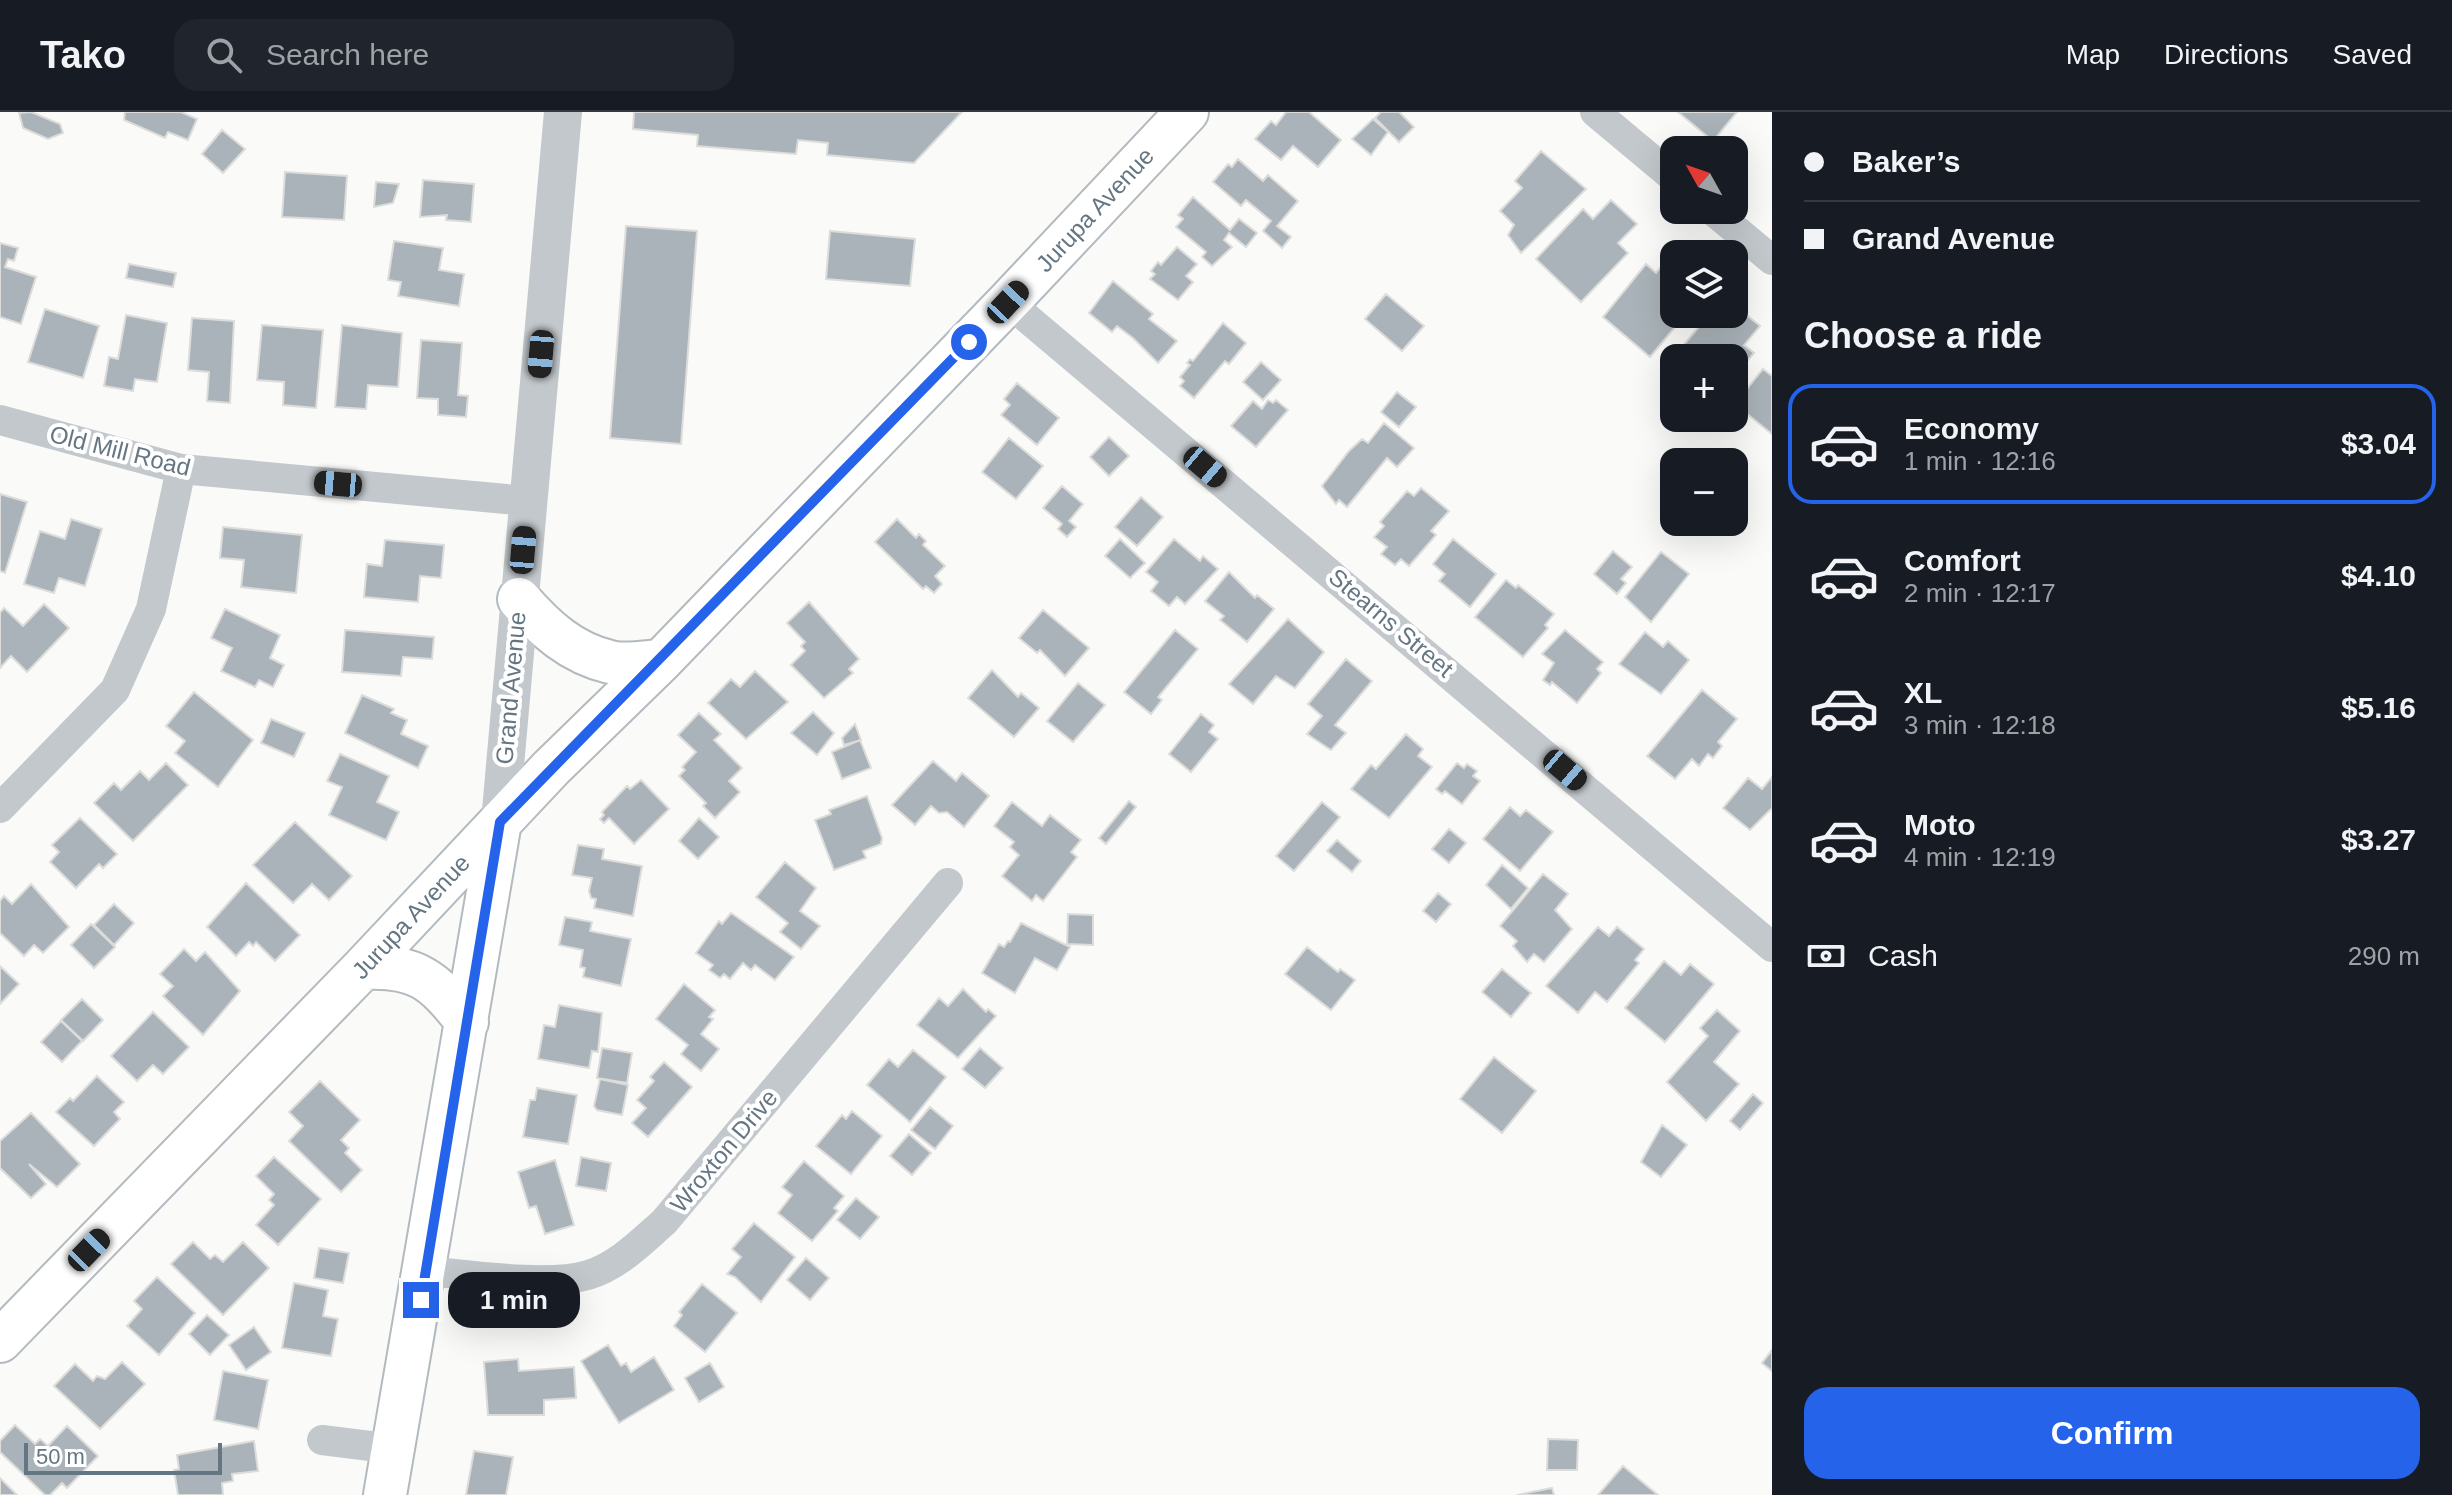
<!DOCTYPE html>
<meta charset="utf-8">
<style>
body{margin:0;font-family:Helvetica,sans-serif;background:#20242c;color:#f1f3f6;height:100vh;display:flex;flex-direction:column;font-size:30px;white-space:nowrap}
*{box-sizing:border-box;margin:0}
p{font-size:26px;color:#9ea1a6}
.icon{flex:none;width:44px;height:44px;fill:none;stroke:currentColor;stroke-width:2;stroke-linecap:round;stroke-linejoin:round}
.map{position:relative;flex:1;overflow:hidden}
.panel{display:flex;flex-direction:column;background:#171b24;width:680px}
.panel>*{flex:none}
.hud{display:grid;align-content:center;height:176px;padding:0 32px;background:#171b24}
.needle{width:52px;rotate:310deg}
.fabs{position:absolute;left:1660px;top:24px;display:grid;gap:16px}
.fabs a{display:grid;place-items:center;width:88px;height:88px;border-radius:16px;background:#171b24;box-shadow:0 8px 32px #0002;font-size:40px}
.scale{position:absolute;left:24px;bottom:20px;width:198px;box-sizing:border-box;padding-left:8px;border:4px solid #657683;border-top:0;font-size:22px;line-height:28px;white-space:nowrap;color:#657683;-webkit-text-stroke:6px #fff;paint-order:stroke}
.end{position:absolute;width:36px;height:36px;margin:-18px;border:10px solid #2563eb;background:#fff;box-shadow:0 0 0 4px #fff}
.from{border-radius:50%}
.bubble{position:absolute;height:56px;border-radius:24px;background:#171b24;box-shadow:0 8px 32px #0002;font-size:26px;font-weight:800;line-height:56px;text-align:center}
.car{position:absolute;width:24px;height:48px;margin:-24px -12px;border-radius:10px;box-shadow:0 0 6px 2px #0007;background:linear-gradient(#222 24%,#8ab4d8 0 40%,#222 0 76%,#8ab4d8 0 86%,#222 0)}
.hud b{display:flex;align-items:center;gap:28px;height:76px;font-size:30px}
.hud b+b{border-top:2px solid #363941}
.hud i{width:20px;height:20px;background:#f1f3f6}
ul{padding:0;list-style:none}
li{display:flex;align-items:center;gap:24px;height:120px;margin:0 16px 12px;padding:0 16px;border:4px solid transparent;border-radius:24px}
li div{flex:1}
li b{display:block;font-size:30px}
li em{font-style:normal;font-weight:800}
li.selected{border-color:#2563eb}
li>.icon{width:72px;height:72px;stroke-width:1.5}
h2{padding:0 32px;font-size:36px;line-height:96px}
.pay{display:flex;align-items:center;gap:20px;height:88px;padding:0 32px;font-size:30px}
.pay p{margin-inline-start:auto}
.button{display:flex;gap:16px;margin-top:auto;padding:16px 32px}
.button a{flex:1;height:92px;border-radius:24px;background:#2563eb;color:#fff;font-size:32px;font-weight:800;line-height:92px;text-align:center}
header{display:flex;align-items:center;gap:48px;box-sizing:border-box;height:112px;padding:0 40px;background:#171b24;border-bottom:2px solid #363941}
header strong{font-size:38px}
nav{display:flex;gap:44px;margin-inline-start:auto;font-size:28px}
.search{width:560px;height:72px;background:#20242c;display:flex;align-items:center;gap:20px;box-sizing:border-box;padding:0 28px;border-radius:24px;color:#9ea1a6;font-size:30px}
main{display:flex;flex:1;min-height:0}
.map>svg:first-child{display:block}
.building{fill:#aab3b9;stroke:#dcdcda;stroke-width:2}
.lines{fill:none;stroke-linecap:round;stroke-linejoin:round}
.secondary-casing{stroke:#b3babf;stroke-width:46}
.minor{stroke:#c3c8cc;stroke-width:30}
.tertiary{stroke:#c3c8cc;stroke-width:38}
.secondary{stroke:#fff;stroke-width:42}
.route{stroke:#2563eb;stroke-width:10}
.labels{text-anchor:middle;stroke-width:8;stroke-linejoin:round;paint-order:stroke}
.street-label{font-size:24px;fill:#657683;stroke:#fff}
</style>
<header>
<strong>Tako</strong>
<div class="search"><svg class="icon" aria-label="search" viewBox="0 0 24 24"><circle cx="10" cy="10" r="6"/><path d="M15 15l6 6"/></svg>Search here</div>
<nav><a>Map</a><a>Directions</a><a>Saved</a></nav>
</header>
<main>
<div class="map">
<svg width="1772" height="1383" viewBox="0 0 1772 1383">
<rect width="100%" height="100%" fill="#fafaf8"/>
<path class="building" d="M31 0 60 12 63 21 48 27 23 16 19 1Z
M125 0H181L197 7 188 28 168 20 165 26 124 8Z
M634 0H962L914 51 827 43 828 31 798 28 796 42 697 34 698 23 633 17Z
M1286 0H1309L1341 28 1318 55 1293 34 1281 48 1255 27 1271 9 1276 13Z
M1381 0H1399L1414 15 1399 30 1375 6Z
M1678 0H1737L1713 29Z
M1373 7 1388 20 1371 43 1352 27Z
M222 18 245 37 223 61 202 42Z
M1541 39 1586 77 1521 141 1508 123 1514 113 1500 99 1522 76 1515 69Z
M1238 47 1263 69 1268 63 1298 89 1277 114 1291 125 1282 136 1263 119 1271 109 1246 88 1241 94 1213 70 1228 52 1232 55Z
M285 60 347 64 344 108 282 105Z
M423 68 474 72 471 110 446 108 447 103 420 105Z
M376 70 399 72 393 91 374 95Z
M1193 85 1230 118 1239 107 1257 121 1246 135 1229 121 1224 128 1232 135 1212 154 1202 145 1206 140 1176 115 1183 107 1178 103Z
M1611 88 1637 112 1618 131 1628 141 1581 190 1536 147 1583 97 1593 107Z
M626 114 697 119 681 332 610 326Z
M830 119 915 127 910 174 826 167Z
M394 129 443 136 439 158 464 162 459 194 398 184 401 170 388 168Z
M0 131 18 136 14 149 8 147 5 155 36 165 21 212 0 205Z
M1177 135 1197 152 1186 164 1193 170 1178 188 1150 167 1155 162 1151 159 1158 150 1161 153Z
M1673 140 1674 202H1686L1650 245 1603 205 1646 152 1656 161Z
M129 152 176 161 173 175 126 166Z
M1113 169 1153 202 1149 207 1177 229 1158 251 1133 226 1117 214 1112 220 1089 201Z
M1386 182 1424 214 1402 239 1365 207Z
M1734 193 1760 214 1744 233 1754 241 1734 265V246H1674V264L1664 256 1709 203 1719 212 1727 202H1734Z
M45 197 99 214 83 266 28 250Z
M126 203 167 211 157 270 135 267 133 279 104 274 109 245 118 247Z
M192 206 234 209 230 291 207 289 209 260 188 258Z
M1223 211 1246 231 1229 252 1225 249 1194 286 1180 274 1184 269 1180 265 1190 253 1187 251 1190 247 1193 249Z
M262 213 323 218 316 296 283 293 284 270 257 268Z
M342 213 402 221 398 275 368 273 366 297 335 295Z
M421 228 462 231 458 283 468 284 466 305 438 303V287L417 286Z
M1261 250 1281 268 1263 288 1243 270Z
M1763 257 1772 264V322L1735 292Z
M1017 271 1059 306 1037 333 1001 303 1010 293 1004 287Z
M1397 280 1416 295 1399 315 1381 300Z
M1268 288 1273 291 1276 288 1288 298 1256 335 1231 314 1253 289 1262 297Z
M1384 311 1414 336 1397 355 1387 346 1347 395 1339 388 1336 392 1322 374 1349 339 1362 327 1368 331Z
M1109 325 1129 344 1109 364 1090 345Z
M1009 326 1043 354 1016 387 982 360Z
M1062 374 1083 392 1069 409 1076 415 1067 425 1058 417 1062 412 1043 396Z
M1421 376 1449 399 1431 419 1436 423 1409 454 1401 447 1395 453 1381 442 1387 435 1374 425 1384 414 1380 410 1407 379 1414 384Z
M0 382 27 390 5 461 0 459Z
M1141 385 1163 405 1137 434 1115 415Z
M71 407 102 417 85 474 59 466 54 481 24 472 40 419 65 427Z
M897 407 916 426 919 422 926 429 923 433 945 454 935 464 942 472 934 481 926 474 923 477 875 430Z
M223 415 302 423 296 481 241 475 244 448 220 446Z
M1120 427 1145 451 1130 466 1105 444Z
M1174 427 1200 449 1203 444 1218 457 1185 492 1177 485 1169 494 1151 479 1158 470 1146 460Z
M1453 427 1496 462 1470 495 1439 469 1445 462 1433 452Z
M385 428 444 433 441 466 420 464 418 490 364 485 367 452 382 454Z
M1613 439 1632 455 1621 467 1626 471 1617 482 1594 462Z
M1661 440 1689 462 1651 510 1625 485Z
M1229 460 1255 486 1257 483 1274 497 1247 530 1220 508 1224 504 1205 489Z
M1506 468 1516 476 1518 473 1554 502 1545 513 1548 516 1523 545 1475 505Z
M809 490 859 547 849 557 853 561 824 586 791 553 805 539 801 534 805 530 787 511Z
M44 492 69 516 27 560 11 544 0 556V501L4 496 23 514Z
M225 497 280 523 270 546 284 553 273 575 259 568 255 575 221 559 232 536 211 526Z
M1043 498 1089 536 1065 564 1040 538 1037 541 1019 526Z
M1288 507 1324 540 1295 576 1276 564 1253 592 1229 572Z
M345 518 434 525 432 547 403 545 401 564 342 560Z
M1175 518 1198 537 1158 585 1162 588 1151 602 1124 580Z
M1565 518 1603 550 1597 557 1601 561 1577 591 1552 570 1550 573 1543 568 1554 551 1542 542Z
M1645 520 1663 535 1668 529 1689 548 1661 582 1619 552Z
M1346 547 1372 569 1335 613 1346 621 1331 638 1307 622 1322 604 1308 592Z
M992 558 1018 585 1021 581 1039 596 1014 625 968 586Z
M755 559 788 590 746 627 708 591 731 567 740 575Z
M1078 571 1105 593 1073 630 1047 609Z
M1702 578 1737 607 1718 630 1722 634 1713 646 1708 642 1699 654 1692 647 1675 667 1647 644Z
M194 580 253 628 218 675 175 641 185 629 166 614Z
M362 583 394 597 391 601 407 608 401 622 428 634 418 656 345 621Z
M813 600 834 621 817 643 791 621Z
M699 601 721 622 714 628 742 656 729 669 740 680 715 706 703 694 706 691 679 664 685 658 682 655 696 640 678 623Z
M1201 602 1214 613 1209 620 1218 627 1191 660 1169 642Z
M271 607 305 621 294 645 261 631Z
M855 612 861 628 844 633 842 626Z
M1406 622 1423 637 1418 644 1432 655 1389 706 1351 677 1371 653 1376 657Z
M860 628 871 656 842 667 832 640Z
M340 642 389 664 377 690 399 700 386 728 329 703 342 675 327 669Z
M933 649 956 669 962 661 989 684 964 715 947 700 939 701 931 694 915 713 892 693Z
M166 651 188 673 133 729 94 691 114 671 121 678 140 659 149 668Z
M1457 651 1464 656 1467 652 1477 659 1473 664 1480 669 1462 692 1445 679 1442 682 1436 677Z
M1772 665V696L1750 718 1723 696 1748 666 1762 677Z
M641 668 669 697 634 732 609 706 604 711 600 707 604 703 602 700 627 674 630 677Z
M867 684 882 726 881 732 863 739 866 746 834 758 815 708 831 702 829 698Z
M1129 689 1136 695 1106 732 1099 726Z
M1012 690 1042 714 1050 703 1081 728 1071 740 1077 745 1043 789 1036 783 1032 789 1002 764 1019 743 1010 735 1014 730 994 714Z
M1322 690 1340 705 1294 759 1276 744Z
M1510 695 1520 704 1526 698 1553 720 1520 759 1483 727Z
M80 706 117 742 103 756 99 752 76 776 50 750 59 740 52 733Z
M699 706 719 725 698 747 679 729Z
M295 710 352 764 329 788 312 772 293 791 253 753Z
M1449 717 1466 731 1449 751 1432 737Z
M1337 728 1361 749 1352 760 1327 739Z
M578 733 604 737 602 747 642 754 633 804 594 796 596 787 591 786 589 779 592 766 572 763Z
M785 750 816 776 800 799 820 814 801 837 780 820 788 811 756 785Z
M1502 753 1528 776 1511 797 1486 773Z
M1543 762 1568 782 1555 798 1572 817 1544 850 1534 842 1527 850 1513 834 1517 829 1500 814Z
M246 771 300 823 275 849 256 830 253 834 249 830 236 844 207 815Z
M31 772 69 815 43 841 34 833 24 844 0 821V789L4 784 12 792Z
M1438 781 1451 792 1436 810 1423 799Z
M114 792 134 811 114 833 94 813Z
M731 801 794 845 775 868 755 853 751 858 743 851 730 867 724 862 720 866 709 858 713 853 696 841 719 809 722 812Z
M1068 802 1093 803V833L1067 832Z
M565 805 592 810 590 819 631 827 621 874 583 865 585 856 580 855 583 838 559 833Z
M1021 811 1070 835 1057 858 1035 846 1015 881 982 861 999 832 1004 835 1008 829 1010 830Z
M91 812 115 835 94 856 71 833Z
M1598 815 1609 824 1617 815 1644 837 1635 848 1639 851 1607 890 1595 880 1578 901 1546 874Z
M1307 835 1338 860 1340 857 1355 868 1331 898 1285 862Z
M184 837 196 849 205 840 240 879 203 923 163 884 173 874 160 862Z
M1664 849 1681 863 1690 852 1714 872 1665 930 1625 896Z
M0 854 19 872 0 892Z
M1502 857 1531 881 1511 905 1482 880Z
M684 872 715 898 709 905 713 907 701 922 719 937 701 959 681 942 688 933 656 907Z
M963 877 986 900 988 897 996 904 958 946 917 913 939 886 948 894Z
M82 887 103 908 83 929 61 908Z
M559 893 602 901 598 940 592 939 589 956 538 947 544 913 555 915Z
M1717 898 1740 919 1714 950 1739 972 1706 1009 1667 970 1708 924 1700 916Z
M153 900 189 935 163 962 153 953 137 969 111 944Z
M61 909 82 929 62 950 41 930Z
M602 936 632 941 627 971 597 966Z
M980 936 1003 956 985 976 962 957Z
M913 938 946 965 910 1010 867 973 889 947 898 955Z
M1494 945 1536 979 1502 1021 1460 987Z
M664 950 692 975 648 1025 632 1011 646 996 637 988 654 969 650 965Z
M97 964 124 990 114 1000 120 1007 94 1034 56 1000 70 986 73 989Z
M600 967 628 973 622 1003 597 998 594 994Z
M320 969 360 1008 341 1028 349 1036 345 1041 362 1058 341 1080 289 1029 303 1014 289 1000Z
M537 976 577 983 568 1032 523 1025 530 988H535Z
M1753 982 1763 991 1740 1018 1730 1009Z
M930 995 953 1014 935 1037 911 1018Z
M852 999 882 1024 851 1062 816 1034 842 1003 846 1007Z
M31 1001 80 1052 57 1075 29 1052 46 1072 31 1086 0 1056V1029Z
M1662 1013 1687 1033 1661 1065 1641 1050Z
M909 1022 931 1041 912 1063 890 1044Z
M274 1045 321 1087 278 1133 256 1113 274 1093 269 1088 274 1082 256 1064Z
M581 1045 611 1051 606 1079 576 1074Z
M555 1048 574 1113 545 1122 536 1094 529 1096 518 1060Z
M804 1049 844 1084 834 1096 838 1099 812 1129 778 1101 792 1083 782 1075Z
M856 1086 879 1105 860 1127 837 1108Z
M754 1111 795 1145 761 1190 735 1165 727 1162 741 1145 732 1137Z
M193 1130 210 1147 215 1143 223 1150 243 1130 269 1156 223 1203 171 1152Z
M319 1136 349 1141 343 1171 314 1166Z
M806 1146 829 1166 810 1188 787 1168Z
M157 1165 195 1201 159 1243 127 1214 142 1197 134 1189Z
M294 1171 328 1178 323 1204 338 1207 331 1244 282 1236Z
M702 1172 737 1201 705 1240 674 1214 682 1203 679 1200Z
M207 1203 229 1223 210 1243 189 1222Z
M254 1215 271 1240 246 1258 229 1233Z
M608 1233 621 1254 626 1251 631 1260 654 1245 674 1278 619 1311 581 1249Z
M1772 1238V1259L1762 1251Z
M518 1247 519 1259 574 1255 576 1286 544 1288V1303H488L484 1250Z
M122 1250 145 1272 100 1317 54 1274 75 1252 93 1269 97 1264 105 1267Z
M710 1251 724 1275 699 1290 685 1266Z
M223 1259 268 1268 258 1317 214 1308Z
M15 1313 35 1332 40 1327 48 1334 67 1314 98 1344 67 1376 62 1371 50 1383H45L0 1340V1329Z
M1548 1327 1578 1328 1577 1358H1547Z
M254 1329 258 1359 232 1362 233 1369 222 1371 223 1383H178L174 1358 179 1357 177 1343Z
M474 1339 513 1345 506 1383H466Z
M1623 1354 1658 1383H1598Z
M0 1366 17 1383H0Z
M1552 1376 1554 1383H1517Z"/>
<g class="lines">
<g class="secondary-casing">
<path id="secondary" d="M519 487C544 516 571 541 610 550 625 554 645 550 661 549
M363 856C417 853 434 868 467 910
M0 1229 363 856 551 656 661 549 1008 190 1187 0
M385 1383 500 710"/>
</g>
<path class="minor" d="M1595 0 1674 66
M1712 98 1772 148
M1008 190 1772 835
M0 308 181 357 527 389
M0 696 115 578 151 497 181 357
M426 1159C468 1163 548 1175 588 1163 618 1154 641 1130 664 1110L948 771
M322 1328 394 1337"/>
<path class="tertiary" d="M500 710 563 0"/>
<use href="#secondary" class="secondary"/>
</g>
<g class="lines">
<path class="route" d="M421 1188 500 710 969 230"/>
</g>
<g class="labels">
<g class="street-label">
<text transform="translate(1095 98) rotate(-47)" y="8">Jurupa Avenue</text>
<text transform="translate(120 339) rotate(14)" y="8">Old Mill Road</text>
<text transform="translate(1391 511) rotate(40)" y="8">Stearns Street</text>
<text transform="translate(511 576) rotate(-85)" y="8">Grand Avenue</text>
<text transform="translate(411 805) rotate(-47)" y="8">Jurupa Avenue</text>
<text transform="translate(724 1039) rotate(-50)" y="8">Wroxton Drive</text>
</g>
</g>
</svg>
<div class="fabs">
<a><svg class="needle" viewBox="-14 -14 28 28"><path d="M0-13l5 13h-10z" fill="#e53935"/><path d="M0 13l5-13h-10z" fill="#9ea1a6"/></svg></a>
<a><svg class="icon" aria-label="layers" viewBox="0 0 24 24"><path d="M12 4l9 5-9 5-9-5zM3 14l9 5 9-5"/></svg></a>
<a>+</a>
<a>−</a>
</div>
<div class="scale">50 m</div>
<i class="end from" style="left:969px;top:230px"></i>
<i class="end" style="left:421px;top:1188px"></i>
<div class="bubble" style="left:448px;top:1160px;width:132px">1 min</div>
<i class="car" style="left:1008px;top:190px;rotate:43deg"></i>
<i class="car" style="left:541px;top:242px;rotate:185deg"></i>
<i class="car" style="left:1205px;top:355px;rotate:130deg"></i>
<i class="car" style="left:338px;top:372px;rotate:275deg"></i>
<i class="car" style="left:523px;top:438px;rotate:5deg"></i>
<i class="car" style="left:1565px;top:658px;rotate:130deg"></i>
<i class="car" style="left:89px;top:1138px;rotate:44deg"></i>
</div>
<section class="panel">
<div class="hud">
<b><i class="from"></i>Baker’s</b>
<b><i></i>Grand Avenue</b>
</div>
<h2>Choose a ride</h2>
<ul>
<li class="selected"><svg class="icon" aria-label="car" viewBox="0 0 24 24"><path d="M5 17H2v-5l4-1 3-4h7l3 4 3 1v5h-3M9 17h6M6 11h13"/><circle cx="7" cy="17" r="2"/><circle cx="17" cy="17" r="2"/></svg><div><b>Economy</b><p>1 min · 12:16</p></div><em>$3.04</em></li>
<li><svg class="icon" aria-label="car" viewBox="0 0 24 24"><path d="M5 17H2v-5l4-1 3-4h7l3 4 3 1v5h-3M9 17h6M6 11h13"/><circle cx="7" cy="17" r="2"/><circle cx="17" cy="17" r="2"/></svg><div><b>Comfort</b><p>2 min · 12:17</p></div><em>$4.10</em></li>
<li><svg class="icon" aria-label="car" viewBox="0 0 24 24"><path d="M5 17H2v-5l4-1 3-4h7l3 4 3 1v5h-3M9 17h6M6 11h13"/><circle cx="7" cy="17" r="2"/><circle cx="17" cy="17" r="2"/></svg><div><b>XL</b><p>3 min · 12:18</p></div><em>$5.16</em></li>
<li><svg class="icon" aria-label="car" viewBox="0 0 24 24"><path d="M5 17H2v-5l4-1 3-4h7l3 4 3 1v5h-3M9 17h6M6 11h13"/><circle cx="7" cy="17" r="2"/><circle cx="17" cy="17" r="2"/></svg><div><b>Moto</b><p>4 min · 12:19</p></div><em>$3.27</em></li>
</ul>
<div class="pay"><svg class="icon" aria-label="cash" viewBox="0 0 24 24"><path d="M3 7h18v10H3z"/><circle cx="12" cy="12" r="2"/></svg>Cash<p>290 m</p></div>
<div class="button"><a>Confirm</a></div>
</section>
</main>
